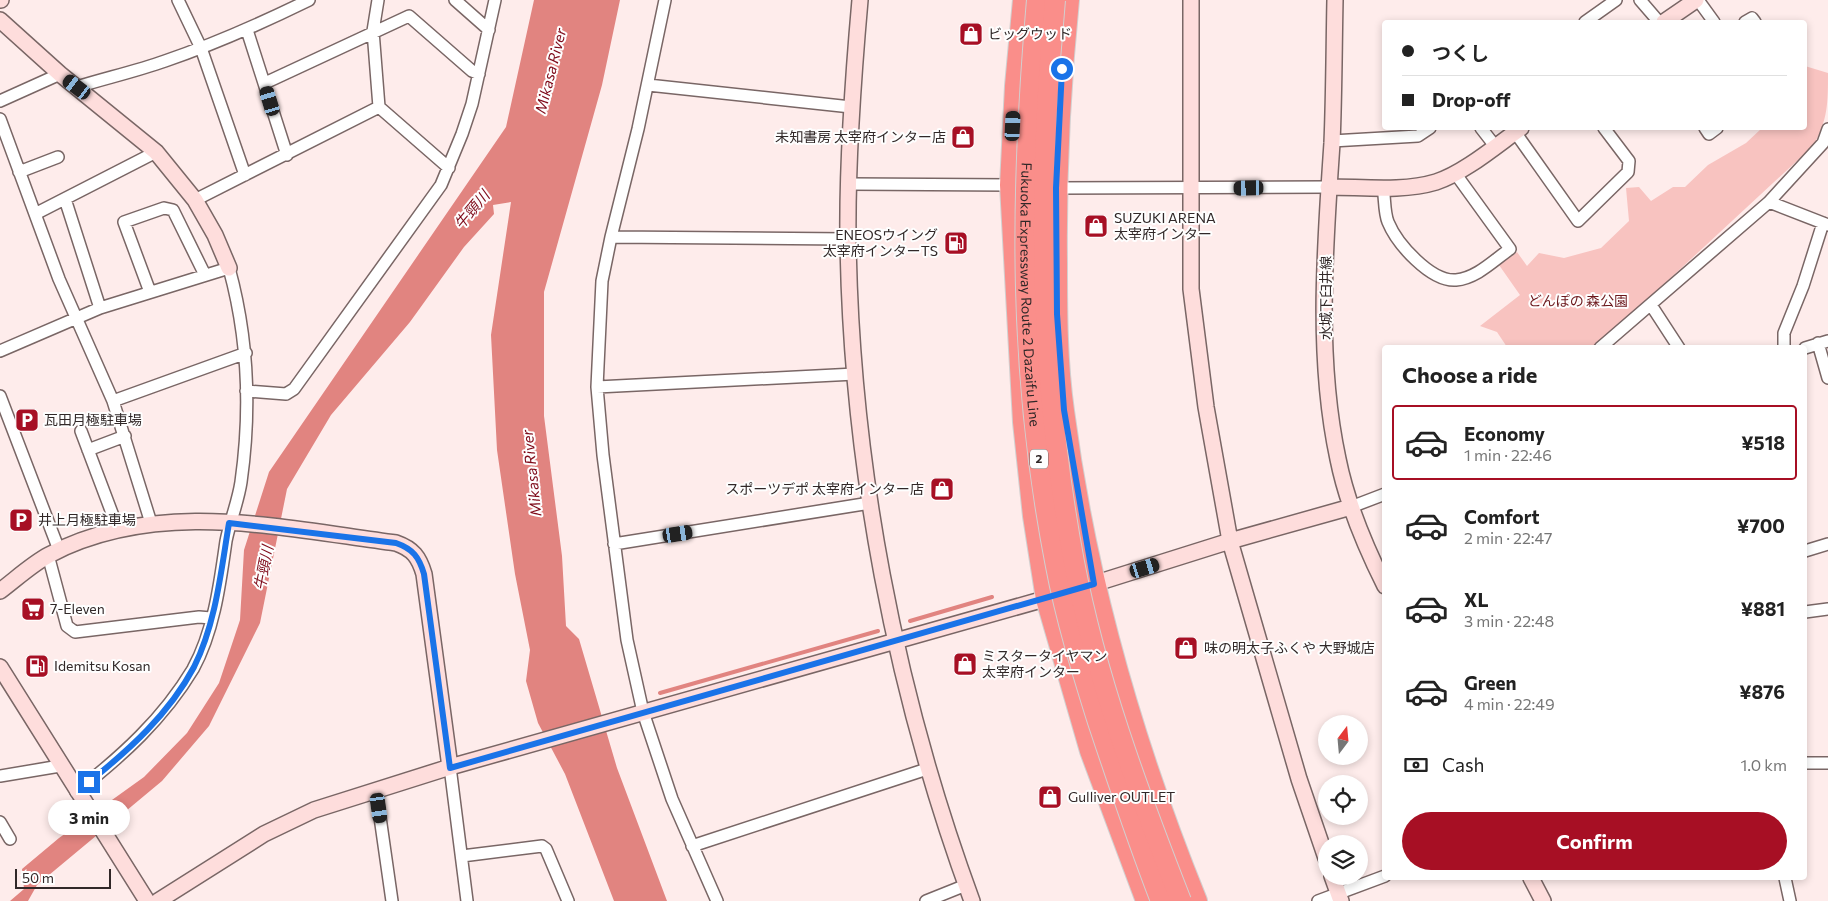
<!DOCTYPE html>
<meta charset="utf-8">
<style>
body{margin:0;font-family:Commissioner,"Noto Sans JP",sans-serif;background:#f6f6f6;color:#222;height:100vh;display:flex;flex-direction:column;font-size:19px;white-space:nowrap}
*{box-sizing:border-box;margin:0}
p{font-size:16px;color:#767676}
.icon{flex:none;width:28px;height:28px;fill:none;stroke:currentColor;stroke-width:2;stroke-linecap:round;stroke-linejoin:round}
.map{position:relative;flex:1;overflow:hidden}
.sheet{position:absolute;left:1382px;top:345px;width:425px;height:535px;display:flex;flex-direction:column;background:#fff;border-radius:5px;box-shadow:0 2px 8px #0003}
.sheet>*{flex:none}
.guide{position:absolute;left:1382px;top:20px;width:425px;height:110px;border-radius:5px;box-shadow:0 2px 8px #0003;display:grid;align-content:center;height:110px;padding:0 20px;background:#fff}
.needle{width:32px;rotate:16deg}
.buttons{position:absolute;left:1318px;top:715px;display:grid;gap:10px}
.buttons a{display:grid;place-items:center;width:50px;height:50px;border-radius:50%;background:#fff;box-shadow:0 2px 8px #0003;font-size:25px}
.scale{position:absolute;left:15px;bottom:12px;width:96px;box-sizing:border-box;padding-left:5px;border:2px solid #312828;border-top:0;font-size:14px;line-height:18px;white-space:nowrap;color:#312828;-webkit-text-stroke:4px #fefefe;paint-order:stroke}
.end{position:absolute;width:22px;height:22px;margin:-11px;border:6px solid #1a73e8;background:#fff;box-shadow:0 0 0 2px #fff}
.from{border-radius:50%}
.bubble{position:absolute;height:35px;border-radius:18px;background:#fff;box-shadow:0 2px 8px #0003;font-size:16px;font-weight:700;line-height:35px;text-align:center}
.car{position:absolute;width:15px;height:30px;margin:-15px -8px;border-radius:6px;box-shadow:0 0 4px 1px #0007;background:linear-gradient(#222 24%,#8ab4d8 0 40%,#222 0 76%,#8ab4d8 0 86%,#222 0)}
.guide b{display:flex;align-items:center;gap:18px;height:48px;font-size:19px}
.guide b+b{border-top:1px solid #e0e0e0}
.guide i{width:12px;height:12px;background:#222}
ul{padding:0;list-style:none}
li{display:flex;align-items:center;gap:15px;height:75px;margin:0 10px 8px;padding:0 10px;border:2px solid transparent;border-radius:5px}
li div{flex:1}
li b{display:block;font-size:19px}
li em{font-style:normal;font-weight:700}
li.active{border-color:#a70f24}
li>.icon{width:45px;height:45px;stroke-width:1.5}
h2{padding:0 20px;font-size:22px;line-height:60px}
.pay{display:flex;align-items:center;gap:12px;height:55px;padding:0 20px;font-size:19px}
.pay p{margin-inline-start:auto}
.button{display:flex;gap:10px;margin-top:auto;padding:10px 20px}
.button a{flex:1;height:58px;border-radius:30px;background:#a70f24;color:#fff;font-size:20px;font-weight:700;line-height:58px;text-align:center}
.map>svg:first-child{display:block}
.green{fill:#f8c3c0}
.water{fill:#e18480}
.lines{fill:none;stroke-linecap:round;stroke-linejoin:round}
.stream{stroke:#e18480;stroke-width:4}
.street-casing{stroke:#796665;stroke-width:14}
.secondary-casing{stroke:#796665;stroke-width:18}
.highway-casing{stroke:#d2d0d0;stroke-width:22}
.street{stroke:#fff;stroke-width:11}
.secondary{stroke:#fedddc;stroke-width:15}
.highway{stroke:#fa8e8a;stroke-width:20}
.highway-bridge-casing{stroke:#d2d0d0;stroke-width:22;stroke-linecap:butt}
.highway-bridge{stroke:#fa8e8a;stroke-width:20}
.route{stroke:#1a73e8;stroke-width:6}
.labels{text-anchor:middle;stroke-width:4;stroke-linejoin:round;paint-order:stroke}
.shield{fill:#fefefe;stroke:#6e6868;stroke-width:1}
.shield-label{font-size:12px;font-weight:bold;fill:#312828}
.poi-label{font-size:14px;fill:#312828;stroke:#fefefe;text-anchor:start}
.street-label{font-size:14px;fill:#312828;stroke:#fefefe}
.park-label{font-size:14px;fill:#6c181c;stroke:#fefefe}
.water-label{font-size:15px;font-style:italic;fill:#7e0a19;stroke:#fefefe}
</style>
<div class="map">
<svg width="1828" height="901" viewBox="0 0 1828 901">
<rect width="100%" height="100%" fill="#feeceb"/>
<path class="green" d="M1805 66 1828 73C1828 103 1828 120 1813 146L1596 347H1507L1497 332 1480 326 1520 295 1499 265 1517 252 1527 266 1539 253 1564 258 1601 248 1629 221 1626 188 1639 187 1651 201 1673 187H1685L1708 165 1746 143 1762 128H1805Z"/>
<path class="water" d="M534 0H620L602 85 544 292V416L562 556 566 626 579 639 617 768 667 901H614L565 774 538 723 526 681 530 650 515 574 497 450 491 335 511 202 493 205 494 214 464 247 410 322 331 415 287 489 260 623 209 726 162 781 37 885 28 901H10L24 889 22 869 59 838 144 777 187 733 219 683 240 620 244 550 269 472 506 127Z"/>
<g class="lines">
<path class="stream" d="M910 621 992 597
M660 693 878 631"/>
<g class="street-casing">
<path id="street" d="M178 0 201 48 245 175
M378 0 373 31 379 107 449 168
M455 0 489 30
M665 0 638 129 611 237 602 281 597 387 603 455 627 640 643 712 672 799 717 901
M1640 0 1659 22
M1698 0 1714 22
M1585 22 1616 0
M1745 22 1752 18 1755 22
M247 30 287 155
M265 83 409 16 472 71 479 74
M648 85 851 107
M77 87C106 78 137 71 165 61 215 44 262 23 309 0
M0 101 60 74
M0 119 59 279 113 401 151 523
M1481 128 1495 146
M1705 128 1709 134 1717 128
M1515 132 1578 221 1628 172 1629 161 1604 128
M1332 141 1418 136 1430 128
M19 172 58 157
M850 184 1010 185
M1383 187C1385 198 1384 212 1388 222 1397 244 1431 282 1456 280 1477 278 1494 260 1510 249L1455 173
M1056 188 1328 187
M65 199 100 308
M195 200 379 107
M1769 202 1828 225
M35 214 156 152
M611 237 848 239
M150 292 124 222 164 208 173 210 205 275
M1651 305 1679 348
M1818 343 1828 378
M1600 348 1769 202 1823 143 1828 129
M1784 348V333L1803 286 1823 223
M1805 348 1828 341
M0 351 100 308 229 268C248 337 251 411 241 482 238 502 230 521 226 541 220 583 214 631 193 669 163 719 122 756 76 792
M597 387 855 374
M246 391 286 394 294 389 441 185 462 134 472 104 495 0
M0 396 59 550
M113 401 246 353
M81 431 118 529
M88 450 125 436
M1351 507 1385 494
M614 544 870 503
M1805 551 1828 544
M48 555 67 626 75 632 199 617 211 618
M1805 612 1828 609
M1805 763H1828
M450 767 467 901
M0 776 60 766
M376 789 392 901
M0 822 10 839
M692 846 927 769
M462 856 542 846 546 849 568 901
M1785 878 1790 901
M926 901 966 885
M1318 901 1385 876"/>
</g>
<g class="secondary-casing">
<path id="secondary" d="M0 0H1
M860 0C853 79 847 159 848 239 851 462 895 692 972 901
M1191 0V289L1206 407 1230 541 1299 779 1326 858
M1335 0C1334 48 1334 96 1332 143 1325 247 1316 357 1338 459 1347 504 1365 546 1385 586
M0 20 60 74 156 152 195 200 215 235 229 268
M1664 22 1696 0
M1328 187C1363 187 1403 192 1436 182 1464 173 1497 145 1521 128
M1087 586 1230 541 1351 507
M0 591C16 579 32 564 49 555 157 498 281 528 396 543 413 549 419 557 424 574L450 767
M0 667 147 901
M1332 876 1341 901
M1531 878 1543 901
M158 901 264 834 314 810 450 767 1055 596"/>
</g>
<g class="highway-casing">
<path id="highway" d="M1023 0 1015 86 1010 185 1023 422 1033 516 1046 599 1090 751 1146 901
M1069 0C1060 88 1056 175 1057 263 1057 312 1057 362 1064 411 1086 580 1133 743 1197 901"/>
</g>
<use href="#street" class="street"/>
<use href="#secondary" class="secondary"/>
<use href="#highway" class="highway"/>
<g class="highway-bridge-casing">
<g id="highway-bridge">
<path id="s1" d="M1037 0C1020 195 1018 373 1056 566 1066 619 1082 671 1098 722 1118 782 1138 842 1161 901"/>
<path d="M1055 0C1037 188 1039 376 1074 562 1096 678 1138 791 1181 901"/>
</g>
</g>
<use href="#highway-bridge" class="highway-bridge"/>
</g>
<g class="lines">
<path class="route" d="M89 782C129 750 169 714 194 667 216 623 221 571 229 523L396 543C413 549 419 557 424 574L450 768 1094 584 1064 410 1057 314 1056 188 1062 69"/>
</g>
<defs>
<g id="shop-square" transform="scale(1.25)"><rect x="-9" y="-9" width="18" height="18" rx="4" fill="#a70f24" stroke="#fefefe"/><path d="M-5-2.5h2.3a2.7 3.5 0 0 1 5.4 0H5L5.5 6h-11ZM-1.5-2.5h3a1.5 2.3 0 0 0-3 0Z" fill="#fff"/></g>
<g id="fuel-square" transform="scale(1.25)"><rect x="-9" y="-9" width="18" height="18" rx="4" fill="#a70f24" stroke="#fefefe"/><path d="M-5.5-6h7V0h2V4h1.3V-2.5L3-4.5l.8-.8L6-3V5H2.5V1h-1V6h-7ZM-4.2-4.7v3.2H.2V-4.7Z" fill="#fff"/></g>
<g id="parking-square" transform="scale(1.25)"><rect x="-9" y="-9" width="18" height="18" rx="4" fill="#a70f24" stroke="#fefefe"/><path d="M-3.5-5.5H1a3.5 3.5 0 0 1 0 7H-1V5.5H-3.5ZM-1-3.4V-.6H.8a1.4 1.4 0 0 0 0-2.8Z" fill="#fff"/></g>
<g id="supermarket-square" transform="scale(1.25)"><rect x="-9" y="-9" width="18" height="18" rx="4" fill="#a70f24" stroke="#fefefe"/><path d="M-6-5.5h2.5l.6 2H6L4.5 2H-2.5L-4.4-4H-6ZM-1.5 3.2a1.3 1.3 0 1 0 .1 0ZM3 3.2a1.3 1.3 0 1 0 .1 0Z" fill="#fff"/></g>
</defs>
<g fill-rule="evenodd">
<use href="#shop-square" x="971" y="34"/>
<use href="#shop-square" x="963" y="137"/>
<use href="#shop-square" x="1096" y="226"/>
<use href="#fuel-square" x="956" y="243"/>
<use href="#parking-square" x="27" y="420"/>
<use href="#shop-square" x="942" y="489"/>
<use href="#parking-square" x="21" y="520"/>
<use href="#supermarket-square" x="33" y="609"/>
<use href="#shop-square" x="1186" y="648"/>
<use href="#shop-square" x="965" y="664"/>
<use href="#fuel-square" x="37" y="666"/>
<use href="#shop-square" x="1050" y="797"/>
</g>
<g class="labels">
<rect class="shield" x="1030" y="449.5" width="18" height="19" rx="4"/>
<g class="shield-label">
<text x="1039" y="463">2</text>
</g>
<g class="poi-label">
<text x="988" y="39">ビッグウッド</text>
<text x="946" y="142" text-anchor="end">未知書房 太宰府インター店</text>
<text x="1114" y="223">SUZUKI ARENA<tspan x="1114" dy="16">太宰府インター</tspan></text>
<text x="938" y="240" text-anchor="end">ENEOSウイング<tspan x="938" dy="16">太宰府インターTS</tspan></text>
<text x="44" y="425">瓦田月極駐車場</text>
<text x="924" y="494" text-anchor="end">スポーツデポ 太宰府インター店</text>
<text x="38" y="525">井上月極駐車場</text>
<text x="50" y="614">7-Eleven</text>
<text x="1204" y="653">味の明太子ふくや 大野城店</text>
<text x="982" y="661">ミスタータイヤマン<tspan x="982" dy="16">太宰府インター</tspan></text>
<text x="54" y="671">Idemitsu Kosan</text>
<text x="1068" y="802">Gulliver OUTLET</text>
</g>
<g class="street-label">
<text dy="5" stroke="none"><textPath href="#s1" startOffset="295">Fukuoka Expressway Route 2 Dazaifu Line</textPath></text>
<text transform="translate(1326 298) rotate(-90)" y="5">水城下臼井線</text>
</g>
<g class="park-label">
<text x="1578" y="306">どんぽの 森公園</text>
</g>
<g class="water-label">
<text transform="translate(551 71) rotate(-76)" y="5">Mikasa River</text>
<text transform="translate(472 210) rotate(-50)" y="5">牛頸川</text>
<text transform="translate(532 473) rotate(-96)" y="5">Mikasa River</text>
<text transform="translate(264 568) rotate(-79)" y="5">牛頸川</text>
</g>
</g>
</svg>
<div class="buttons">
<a><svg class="needle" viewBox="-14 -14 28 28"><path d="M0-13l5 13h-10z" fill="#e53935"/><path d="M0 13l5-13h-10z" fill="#767676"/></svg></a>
<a><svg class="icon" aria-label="locate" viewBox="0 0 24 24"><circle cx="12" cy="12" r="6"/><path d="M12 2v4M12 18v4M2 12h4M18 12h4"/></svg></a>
<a><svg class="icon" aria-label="layers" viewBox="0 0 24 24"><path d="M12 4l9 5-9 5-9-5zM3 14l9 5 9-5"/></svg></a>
</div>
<div class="scale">50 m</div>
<i class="end from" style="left:1062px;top:69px"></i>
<i class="end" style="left:89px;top:782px"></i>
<div class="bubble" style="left:48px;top:800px;width:82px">3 min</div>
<i class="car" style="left:77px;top:87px;rotate:307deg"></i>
<i class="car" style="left:270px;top:101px;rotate:343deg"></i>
<i class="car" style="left:1013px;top:126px;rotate:3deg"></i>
<i class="car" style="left:1249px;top:188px;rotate:269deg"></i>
<i class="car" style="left:678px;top:534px;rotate:81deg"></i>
<i class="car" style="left:1145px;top:568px;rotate:73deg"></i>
<i class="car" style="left:379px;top:808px;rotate:172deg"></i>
<div class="guide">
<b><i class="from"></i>つくし</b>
<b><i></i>Drop-off</b>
</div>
<section class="sheet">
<h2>Choose a ride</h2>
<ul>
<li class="active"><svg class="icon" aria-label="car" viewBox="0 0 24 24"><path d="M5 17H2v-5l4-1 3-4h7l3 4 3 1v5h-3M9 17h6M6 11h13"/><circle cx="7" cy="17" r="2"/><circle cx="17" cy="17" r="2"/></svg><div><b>Economy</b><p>1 min · 22:46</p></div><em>¥518</em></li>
<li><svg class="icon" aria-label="car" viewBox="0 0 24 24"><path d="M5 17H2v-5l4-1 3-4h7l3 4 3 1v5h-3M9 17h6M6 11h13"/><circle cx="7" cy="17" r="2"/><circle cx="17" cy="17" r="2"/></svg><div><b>Comfort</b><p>2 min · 22:47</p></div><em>¥700</em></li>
<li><svg class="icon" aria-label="car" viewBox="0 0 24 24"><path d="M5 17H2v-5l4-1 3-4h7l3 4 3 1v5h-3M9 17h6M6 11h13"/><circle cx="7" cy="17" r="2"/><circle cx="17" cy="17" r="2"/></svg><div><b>XL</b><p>3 min · 22:48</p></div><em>¥881</em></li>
<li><svg class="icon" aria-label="car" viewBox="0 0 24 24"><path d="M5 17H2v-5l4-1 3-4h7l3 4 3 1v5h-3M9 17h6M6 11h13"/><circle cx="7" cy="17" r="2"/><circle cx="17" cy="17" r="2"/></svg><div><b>Green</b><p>4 min · 22:49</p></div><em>¥876</em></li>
</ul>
<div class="pay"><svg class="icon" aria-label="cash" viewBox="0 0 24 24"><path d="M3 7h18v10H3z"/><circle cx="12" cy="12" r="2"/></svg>Cash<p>1.0 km</p></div>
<div class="button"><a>Confirm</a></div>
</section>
</div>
